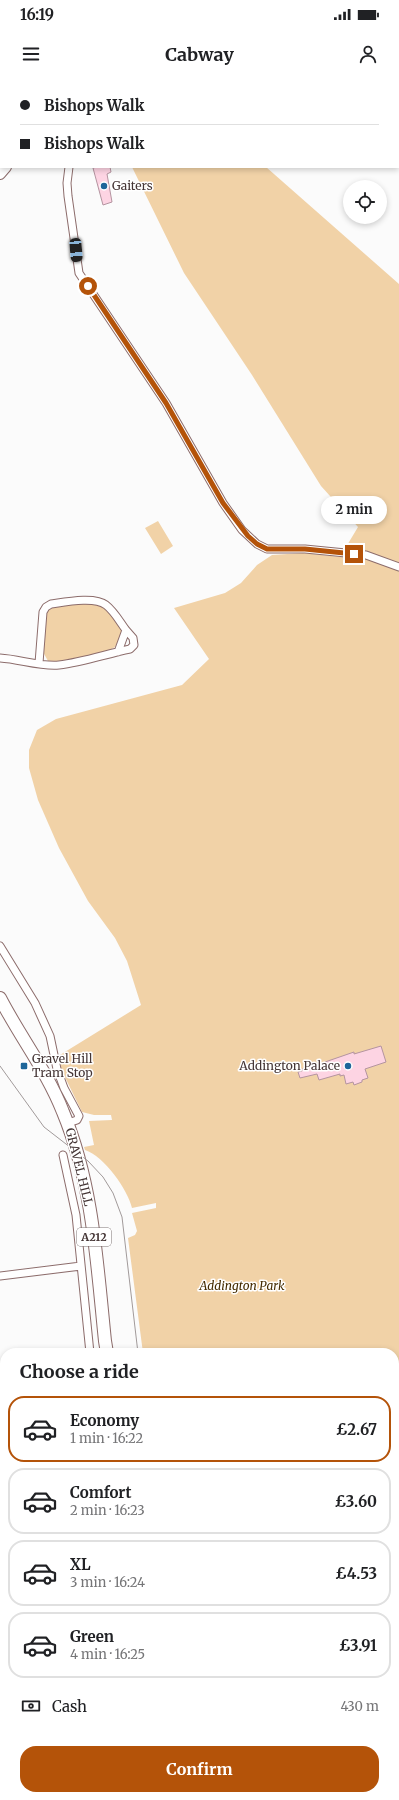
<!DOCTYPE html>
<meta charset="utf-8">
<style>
body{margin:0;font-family:Merriweather,serif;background:#f2f2f2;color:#202124;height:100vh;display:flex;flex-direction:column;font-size:15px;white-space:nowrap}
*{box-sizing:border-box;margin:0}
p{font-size:13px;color:#757577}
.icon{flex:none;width:22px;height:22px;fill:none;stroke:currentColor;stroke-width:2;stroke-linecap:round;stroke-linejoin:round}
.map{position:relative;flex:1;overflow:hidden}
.drawer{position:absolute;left:0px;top:1268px;width:399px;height:452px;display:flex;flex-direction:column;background:#fff;border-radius:16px 16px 0 0;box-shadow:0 2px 6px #0003}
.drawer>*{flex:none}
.hud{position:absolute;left:0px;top:0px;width:399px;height:88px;box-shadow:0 2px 6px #0003;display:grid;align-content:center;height:88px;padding:0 20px;background:#fff}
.tools{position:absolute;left:343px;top:100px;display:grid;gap:8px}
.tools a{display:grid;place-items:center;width:44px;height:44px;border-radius:50%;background:#fff;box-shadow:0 2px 6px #0003;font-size:20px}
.end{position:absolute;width:18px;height:18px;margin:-9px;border:5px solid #b45309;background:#fff;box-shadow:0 0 0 2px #fff}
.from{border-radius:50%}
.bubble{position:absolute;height:28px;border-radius:14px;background:#fff;box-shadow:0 2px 6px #0003;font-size:13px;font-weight:700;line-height:28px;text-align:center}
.car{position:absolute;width:12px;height:24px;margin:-12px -6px;border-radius:5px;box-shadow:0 0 3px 1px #0007;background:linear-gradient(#222 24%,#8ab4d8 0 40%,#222 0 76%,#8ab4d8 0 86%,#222 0)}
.hud b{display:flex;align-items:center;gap:14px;height:38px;font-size:15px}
.hud b+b{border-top:1px solid #e0e0e0}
.hud i{width:10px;height:10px;background:#202124}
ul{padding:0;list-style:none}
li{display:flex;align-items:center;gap:12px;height:66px;margin:0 8px 6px;padding:0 12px;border:2px solid #e0e0e0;border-radius:16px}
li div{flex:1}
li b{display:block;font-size:15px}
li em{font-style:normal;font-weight:700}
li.current{border-color:#b45309}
li>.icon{width:36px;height:36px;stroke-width:1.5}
h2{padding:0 20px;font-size:18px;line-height:48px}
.pay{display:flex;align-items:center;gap:10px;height:44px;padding:0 20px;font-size:15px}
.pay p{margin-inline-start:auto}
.primary-button{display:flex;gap:8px;margin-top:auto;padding:8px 20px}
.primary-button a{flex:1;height:46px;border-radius:16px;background:#b45309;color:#fff;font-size:16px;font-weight:700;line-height:46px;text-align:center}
.status{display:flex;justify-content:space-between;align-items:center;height:28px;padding:0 20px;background:#fff;direction:ltr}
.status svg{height:11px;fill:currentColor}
header{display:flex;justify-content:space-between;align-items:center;height:52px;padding:0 20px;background:#fff;font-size:18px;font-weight:700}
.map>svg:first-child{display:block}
.green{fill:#f1d2a7}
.building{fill:#fdd4e3;stroke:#b494a0}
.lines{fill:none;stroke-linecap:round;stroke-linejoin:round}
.street-casing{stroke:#8c6c6b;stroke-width:9}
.secondary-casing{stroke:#8c6c6b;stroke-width:12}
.primary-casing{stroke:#8c6c6b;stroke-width:14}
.street{stroke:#fff;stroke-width:7}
.secondary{stroke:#fff;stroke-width:10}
.primary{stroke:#fff;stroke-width:12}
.tram{stroke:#a19a9a;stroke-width:1}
.route{stroke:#b45309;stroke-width:5}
.poi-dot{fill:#1e669a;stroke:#fff;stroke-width:1.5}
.labels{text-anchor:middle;stroke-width:3;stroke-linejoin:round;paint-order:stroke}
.shield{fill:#fff;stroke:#7c7272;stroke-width:1}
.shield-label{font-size:11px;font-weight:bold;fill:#443535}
.poi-label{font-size:12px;fill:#443535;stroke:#fff;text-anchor:start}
.street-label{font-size:12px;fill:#443535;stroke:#fff}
.park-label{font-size:12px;font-style:italic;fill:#442b00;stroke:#fff}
</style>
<div class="status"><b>16:19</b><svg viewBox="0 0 49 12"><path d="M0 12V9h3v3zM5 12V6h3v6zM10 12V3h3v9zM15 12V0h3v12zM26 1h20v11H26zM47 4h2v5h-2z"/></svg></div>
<header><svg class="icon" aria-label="menu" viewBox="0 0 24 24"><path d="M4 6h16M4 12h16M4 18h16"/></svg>Cabway<svg class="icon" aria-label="person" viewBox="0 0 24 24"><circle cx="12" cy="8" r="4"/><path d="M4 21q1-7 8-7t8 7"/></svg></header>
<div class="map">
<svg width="399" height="1720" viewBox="0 0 399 1720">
<rect width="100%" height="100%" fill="#fbfbfb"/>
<path class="green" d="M132 87H266L399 204V1376L394 1374V1273H143L128 1158 135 1155 137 1151 132 1133 156 1128V1123L132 1128C128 1110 104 1076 85 1070L84 1067 94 1065 89 1041 112 1040 111 1035H94L82 1032 61 989 60 975 141 925 127 881 115 858 88 821 59 768 38 720 29 688V670L37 650 56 639 182 605 209 579 174 528 225 513 241 503 257 485 272 475 303 473 340 477 358 447 321 406 252 295 184 193Z
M158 441 173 466 161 474 145 448Z
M94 523 106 528 122 550V554L115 567C104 575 61 583 48 581L43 572 46 533 52 526Z
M163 1715H329L337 1720H158Z"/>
<path class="building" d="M97 87H110L111 92 107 94 112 122 103 125 93 88Z
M381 966 386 982 365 989 368 998 362 1000V1002L354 1005 353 1002 346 1004 344 995 340 996V994L319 1000 317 994 300 998 298 992 302 991V989L310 987 311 990 326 985 325 982 354 972V974Z"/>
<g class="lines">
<g class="street-casing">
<path id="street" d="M46 0V1
M69 87 67 103 68 116 79 193 166 323 223 423 242 450 257 464 267 469H305L366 475 399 487
M0 578C19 579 41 587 59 585 83 582 106 574 130 569L134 565 133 558 126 550
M39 583 43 532 46 527 51 524C65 522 95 516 106 525 114 531 120 542 126 550L118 572
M0 866 35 923 50 956 57 989 64 1008 79 1036 77 1040 68 1043
M63 1075 76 1135 90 1273
M0 1196 81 1186
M0 1405 3 1417
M0 1502 5 1506
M0 1599 5 1604
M0 1625 5 1619
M78 1720 84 1715"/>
</g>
<g class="secondary-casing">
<path id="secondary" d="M276 0 279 1
M87 1 88 0
M398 45H399
M0 94 6 87"/>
</g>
<g class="primary-casing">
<path id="primary" d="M0 918C20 957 47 991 63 1032 93 1104 97 1184 105 1261L107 1273
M394 1383 399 1385
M394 1404 399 1406
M0 1418 5 1417"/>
</g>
<use href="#street" class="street"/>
<use href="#secondary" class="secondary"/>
<use href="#primary" class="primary"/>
<path class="tram" d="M0 986 44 1047 88 1081 103 1097 113 1113 122 1137 138 1273
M394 1398 399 1399"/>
</g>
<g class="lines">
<path class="route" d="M88 206 166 323 223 423 248 456 257 464 267 469H305L354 474"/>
</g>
<g class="poi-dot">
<circle cx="104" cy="106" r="4"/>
<rect x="20" y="982" width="8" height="8" rx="2"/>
<circle cx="348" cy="986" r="4"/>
</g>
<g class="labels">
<rect class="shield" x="77" y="1148" width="34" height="18" rx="3"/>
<g class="shield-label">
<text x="94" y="1161">A212</text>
</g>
<g class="poi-label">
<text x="112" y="110">Gaiters</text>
<text x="32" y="983">Gravel Hill<tspan x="32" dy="14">Tram Stop</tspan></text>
<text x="340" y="990" text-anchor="end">Addington Palace</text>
</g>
<g class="street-label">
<text transform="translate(79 1087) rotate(76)" y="4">GRAVEL HILL</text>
</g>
<g class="park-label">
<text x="242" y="1210">Addington Park</text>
</g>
</g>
</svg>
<div class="tools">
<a><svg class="icon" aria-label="locate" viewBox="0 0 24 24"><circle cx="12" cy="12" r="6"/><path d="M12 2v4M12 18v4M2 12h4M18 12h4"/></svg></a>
</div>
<i class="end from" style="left:88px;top:206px"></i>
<i class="end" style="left:354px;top:474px"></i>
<div class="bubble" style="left:321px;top:416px;width:66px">2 min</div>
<i class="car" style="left:76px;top:170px;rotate:175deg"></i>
<div class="hud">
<b><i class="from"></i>Bishops Walk</b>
<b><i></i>Bishops Walk</b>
</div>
<section class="drawer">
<h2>Choose a ride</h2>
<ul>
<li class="current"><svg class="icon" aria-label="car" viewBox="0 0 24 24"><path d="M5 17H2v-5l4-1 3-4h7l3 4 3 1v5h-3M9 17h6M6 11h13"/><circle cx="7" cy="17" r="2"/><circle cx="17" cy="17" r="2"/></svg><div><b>Economy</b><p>1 min · 16:22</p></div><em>£2.67</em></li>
<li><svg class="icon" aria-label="car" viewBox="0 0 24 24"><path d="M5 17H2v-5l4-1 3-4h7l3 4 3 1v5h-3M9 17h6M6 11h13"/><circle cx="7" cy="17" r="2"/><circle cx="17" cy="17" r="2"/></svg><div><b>Comfort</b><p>2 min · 16:23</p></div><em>£3.60</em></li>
<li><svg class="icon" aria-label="car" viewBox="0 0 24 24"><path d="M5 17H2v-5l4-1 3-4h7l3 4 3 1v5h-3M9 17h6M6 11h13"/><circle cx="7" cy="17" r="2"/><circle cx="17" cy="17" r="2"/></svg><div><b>XL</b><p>3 min · 16:24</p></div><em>£4.53</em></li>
<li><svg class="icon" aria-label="car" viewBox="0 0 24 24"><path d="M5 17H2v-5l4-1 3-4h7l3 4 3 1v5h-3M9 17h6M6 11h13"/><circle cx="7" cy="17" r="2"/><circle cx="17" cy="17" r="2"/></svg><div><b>Green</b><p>4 min · 16:25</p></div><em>£3.91</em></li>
</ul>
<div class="pay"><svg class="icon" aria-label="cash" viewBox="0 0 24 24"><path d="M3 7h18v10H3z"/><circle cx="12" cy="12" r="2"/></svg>Cash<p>430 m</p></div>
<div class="primary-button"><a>Confirm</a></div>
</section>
</div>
